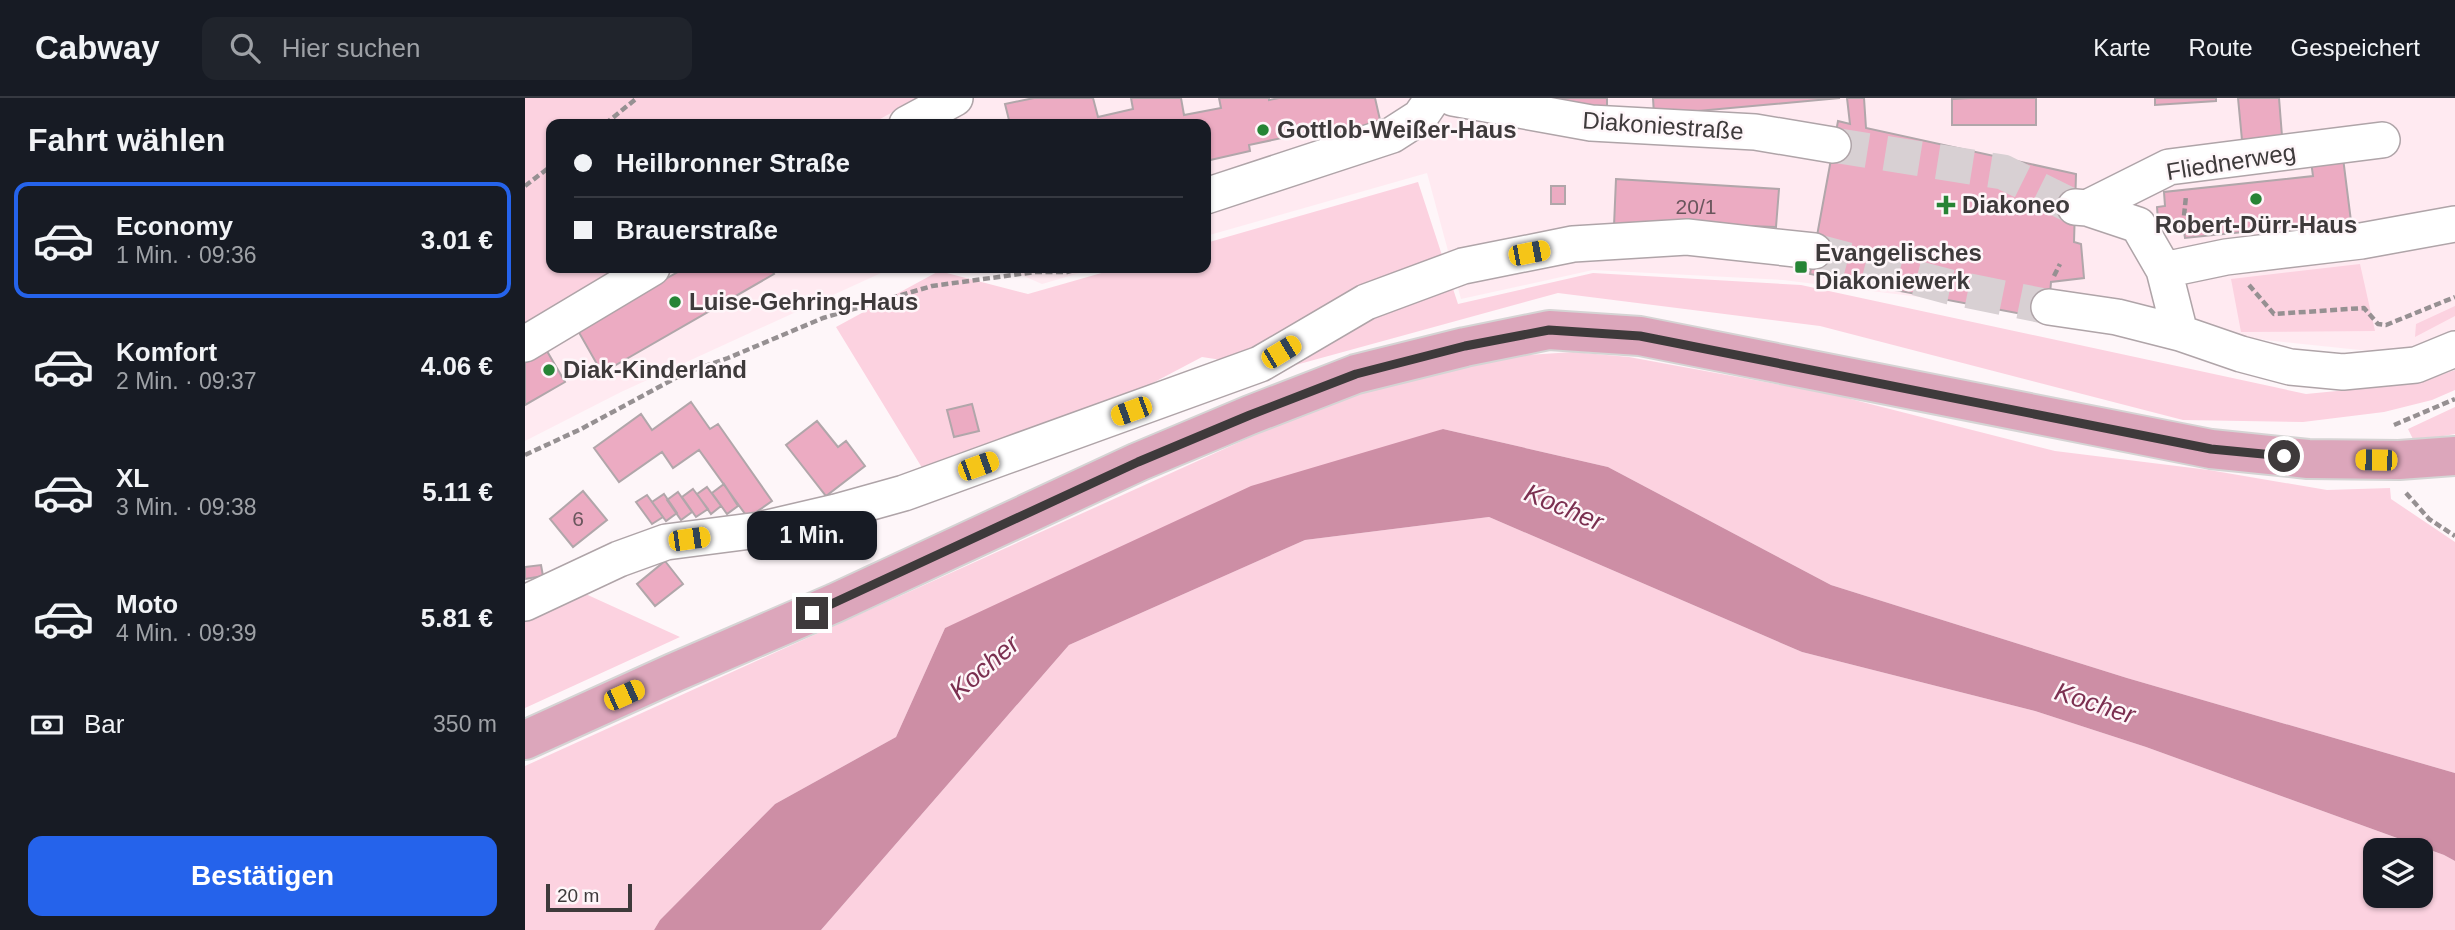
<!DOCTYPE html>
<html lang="de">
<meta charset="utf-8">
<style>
body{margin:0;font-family:Helvetica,sans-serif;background:#20242c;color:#f1f3f6;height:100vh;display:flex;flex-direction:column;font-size:26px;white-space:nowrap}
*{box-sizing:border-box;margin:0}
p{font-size:23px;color:#9ea1a6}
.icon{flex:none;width:38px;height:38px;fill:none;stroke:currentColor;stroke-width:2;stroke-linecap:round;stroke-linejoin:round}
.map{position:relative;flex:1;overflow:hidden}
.details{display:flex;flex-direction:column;background:#171b24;width:525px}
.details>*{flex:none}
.hud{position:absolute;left:21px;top:21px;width:665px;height:154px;border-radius:14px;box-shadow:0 2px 5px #0004;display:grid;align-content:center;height:154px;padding:0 28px;background:#171b24}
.buttons{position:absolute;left:1838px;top:740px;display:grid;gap:14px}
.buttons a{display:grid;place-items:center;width:70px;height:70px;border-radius:14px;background:#171b24;box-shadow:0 2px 5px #0004;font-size:35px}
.scale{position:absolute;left:21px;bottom:18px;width:86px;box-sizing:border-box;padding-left:7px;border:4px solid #3e3a3b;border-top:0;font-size:19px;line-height:24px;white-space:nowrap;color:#3e3a3b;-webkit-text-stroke:5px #fef6f9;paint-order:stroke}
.end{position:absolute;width:32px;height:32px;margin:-16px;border:9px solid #3e3a3b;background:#fff;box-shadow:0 0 0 4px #fff}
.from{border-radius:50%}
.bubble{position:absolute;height:49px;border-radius:14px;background:#171b24;box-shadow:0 2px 5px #0004;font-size:23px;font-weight:800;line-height:49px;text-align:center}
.car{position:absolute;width:21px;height:42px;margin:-21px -10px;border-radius:9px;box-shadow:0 0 5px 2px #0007;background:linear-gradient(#f5c518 24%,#345 0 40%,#f5c518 0 76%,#345 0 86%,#f5c518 0)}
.hud b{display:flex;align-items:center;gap:24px;height:66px;font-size:26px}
.hud b+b{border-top:2px solid #363941}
.hud i{width:18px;height:18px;background:#f1f3f6}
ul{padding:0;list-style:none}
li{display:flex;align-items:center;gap:21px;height:116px;margin:0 14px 10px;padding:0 14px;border:4px solid transparent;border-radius:14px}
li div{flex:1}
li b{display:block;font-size:26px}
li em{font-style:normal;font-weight:800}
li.selected{border-color:#2563eb}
li>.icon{width:63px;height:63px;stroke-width:1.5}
h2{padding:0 28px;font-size:32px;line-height:84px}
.pay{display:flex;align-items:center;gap:18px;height:77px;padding:0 28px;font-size:26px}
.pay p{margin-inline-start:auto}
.action{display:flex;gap:14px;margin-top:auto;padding:14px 28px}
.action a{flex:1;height:80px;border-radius:14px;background:#2563eb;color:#fff;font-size:28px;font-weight:800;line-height:80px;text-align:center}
header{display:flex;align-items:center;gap:42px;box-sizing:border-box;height:98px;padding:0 35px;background:#171b24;border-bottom:2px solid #363941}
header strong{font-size:33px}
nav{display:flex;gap:38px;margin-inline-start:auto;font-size:24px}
.search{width:490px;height:63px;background:#20242c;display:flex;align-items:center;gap:18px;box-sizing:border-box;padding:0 24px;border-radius:14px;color:#9ea1a6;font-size:26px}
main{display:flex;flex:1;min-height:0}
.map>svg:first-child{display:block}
.built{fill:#ffeaf1}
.green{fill:#fcd2e0;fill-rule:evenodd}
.water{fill:#cd8ea5}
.building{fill:#ecabc2;stroke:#b1a6aa;stroke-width:2}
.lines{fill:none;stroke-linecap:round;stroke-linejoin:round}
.minor-tunnel{stroke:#d8d0d3;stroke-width:35;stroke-dasharray:35 18;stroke-linecap:butt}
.minor-casing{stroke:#afa4a8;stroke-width:38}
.major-casing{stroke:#d5d4d4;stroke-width:42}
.path{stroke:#969092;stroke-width:4.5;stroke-dasharray:7 3.5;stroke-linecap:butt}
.minor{stroke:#fff;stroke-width:35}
.major{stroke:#dca6bb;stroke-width:38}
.route{stroke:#3e3a3b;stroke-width:9}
.poi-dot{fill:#268435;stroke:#fef6f9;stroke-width:2.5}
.labels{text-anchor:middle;stroke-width:5;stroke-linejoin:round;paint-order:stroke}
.number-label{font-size:21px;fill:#6a565d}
.street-label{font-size:24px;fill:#3e3a3b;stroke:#fef6f9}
.poi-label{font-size:24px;font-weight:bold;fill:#3e3a3b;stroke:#fef6f9;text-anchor:start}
.water-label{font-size:26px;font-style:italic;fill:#7b2f50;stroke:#fef6f9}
</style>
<header>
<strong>Cabway</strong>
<div class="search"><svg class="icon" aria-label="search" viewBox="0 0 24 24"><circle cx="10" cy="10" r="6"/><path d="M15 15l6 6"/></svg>Hier suchen</div>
<nav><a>Karte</a><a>Route</a><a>Gespeichert</a></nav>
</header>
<main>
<section class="details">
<h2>Fahrt wählen</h2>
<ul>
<li class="selected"><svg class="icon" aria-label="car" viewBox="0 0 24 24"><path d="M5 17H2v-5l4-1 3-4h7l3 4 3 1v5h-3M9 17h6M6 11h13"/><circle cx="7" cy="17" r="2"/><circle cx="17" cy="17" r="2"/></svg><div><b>Economy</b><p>1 Min. · 09:36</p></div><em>3.01 €</em></li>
<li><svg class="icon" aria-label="car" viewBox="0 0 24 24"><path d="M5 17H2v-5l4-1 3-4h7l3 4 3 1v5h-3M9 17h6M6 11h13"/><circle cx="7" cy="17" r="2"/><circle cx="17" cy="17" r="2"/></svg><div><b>Komfort</b><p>2 Min. · 09:37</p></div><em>4.06 €</em></li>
<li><svg class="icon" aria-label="car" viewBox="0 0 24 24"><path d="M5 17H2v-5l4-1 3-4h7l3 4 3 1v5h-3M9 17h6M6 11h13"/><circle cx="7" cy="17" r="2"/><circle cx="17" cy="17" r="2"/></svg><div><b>XL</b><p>3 Min. · 09:38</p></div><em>5.11 €</em></li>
<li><svg class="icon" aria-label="car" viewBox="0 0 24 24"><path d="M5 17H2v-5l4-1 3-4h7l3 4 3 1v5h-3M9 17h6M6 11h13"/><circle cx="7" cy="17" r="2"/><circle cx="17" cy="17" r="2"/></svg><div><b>Moto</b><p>4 Min. · 09:39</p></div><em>5.81 €</em></li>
</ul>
<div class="pay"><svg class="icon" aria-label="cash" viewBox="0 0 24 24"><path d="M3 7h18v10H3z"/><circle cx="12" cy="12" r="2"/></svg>Bar<p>350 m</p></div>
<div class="action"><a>Bestätigen</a></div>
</section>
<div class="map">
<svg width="1930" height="832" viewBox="0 0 1930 832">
<rect width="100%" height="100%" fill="#fef6f9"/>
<path class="built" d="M135 0H1930V249L1892 258 1749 243 1258 182 1068 172 936 201 902 75 681 138V26H156Z
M93 170H367L96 294 0 343V223Z
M480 170H572L517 186Z"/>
<path class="green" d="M0 0H393L346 26H26V170H97L0 227Z
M893 84 933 206 1068 175 1276 187 1781 296 1894 285 1930 272V292L1907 302 1859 314 1778 324 1658 322 1295 228 1033 195 756 271 677 259 546 328 399 373 311 229 414 173 503 196 594 170H681V145Z
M1835 166 1850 233 1716 234 1706 181Z
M1930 208V218L1890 239 1891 226Z
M1048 254 1104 259 1306 296 1530 353 1684 372 1802 392 1865 390 1866 401 1930 444V675L1602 580 1306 487 1083 369 918 331 420 530 371 639 250 706 135 822 129 832H0V668L774 317 884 275 989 258Z
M1930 309V336L1889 343 1883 331Z
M964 419 1277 554 1510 613 1621 649 1919 757 1930 763V832H296L544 547 780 442ZM1850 752H1895V798H1850Z
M54 493 155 539 0 610V520Z"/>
<path class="water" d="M918 331 1083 369 1306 487 1602 580 1930 675V763L1919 757 1621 649 1510 613 1277 554 964 419 780 442 544 547 296 832H129L135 822 250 706 371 639 420 530 726 388Z"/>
<path class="building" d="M509 0H568L573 19 608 11 606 0H656L659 17 696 10 694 0H744V2L754 0H850L858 35 812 45 809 29 724 47 725 53 681 63V26H485L480 6Z
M1023 0H1082V15Z
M1128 0H1315L1129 17Z
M1322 0H1339L1341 30 1551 76 1549 144 1556 146 1559 180 1526 184 1523 221 1285 176 1313 23 1325 26Z
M1445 0H1511V27H1427V1Z
M1630 0H1691V3L1630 7Z
M1713 0H1754L1757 38 1717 42Z
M1818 60 1826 123 1660 140 1658 128 1643 129 1642 121 1633 122 1632 109 1640 108 1639 94 1788 78 1786 63Z
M1091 81 1254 91 1251 129 1223 128V136L1089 128Z
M1026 88H1040V106H1026Z
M160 170H245L249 176 77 275 52 231Z
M19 248 40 284 0 307V259Z
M166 304 185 331 193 326 247 403 223 420 174 352 148 370 137 354 94 384 69 350 116 316 127 332Z
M447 306 454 333 429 339 422 312Z
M292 323 313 349 321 343 340 368 301 398 261 347Z
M199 386 213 408 202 416 187 395Z
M182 389 196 408 186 416 172 396Z
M168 391 183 411 171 419 157 399Z
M58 393 82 422 48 449 25 421Z
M153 394 167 414 156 422 142 402Z
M139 396 152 415 141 423 127 404Z
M122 397 138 419 127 426 111 404Z
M140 463 158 486 130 508 112 486Z
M16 467 18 478 0 481V469Z"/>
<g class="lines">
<path class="minor-tunnel" d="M1308 47 1478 74 1549 109
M1289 153 1425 189 1524 209"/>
<g class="minor-casing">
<path id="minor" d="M928 0 1066 25 1230 34 1308 47
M382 26 430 0
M681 98 867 37 895 19 908 0
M1550 109 1562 110 1613 127 1639 172 1655 235
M1562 110 1644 69 1857 42
M1639 172 1701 159 1836 143 1930 126
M1524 209 1592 219 1655 235 1716 256 1765 269 1818 274 1891 267 1930 251
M0 246 127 170
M0 505 94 461 141 444 234 432 311 414 379 395 478 359 735 266 841 204 938 168 1048 146 1162 139 1289 153"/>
</g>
<g class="major-casing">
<path id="major" d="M0 642 148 575 310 505 613 364 725 317 831 276 940 249 1024 232 1115 238 1686 351 1783 361 1874 362 1930 358"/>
</g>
<path class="path" d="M80 26 112 0
M0 88 26 68
M1658 128 1661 98
M1529 178 1535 166
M1724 187 1749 216 1839 210 1853 226 1861 227 1930 199
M1869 327 1930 301
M0 357 56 331 160 275 203 260 298 220 407 188 510 174H542L557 170
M1881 395 1904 421 1930 438"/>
<use href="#minor" class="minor"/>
<use href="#major" class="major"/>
</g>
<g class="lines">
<path class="route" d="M287 515 613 364 725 317 831 276 940 248 1024 232 1115 238 1686 351 1759 358"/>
</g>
<g class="poi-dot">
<circle cx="738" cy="32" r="7"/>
<circle cx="1731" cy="101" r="7"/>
<path d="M1417.5 96.5h7v7h7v7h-7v7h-7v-7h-7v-7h7z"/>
<rect x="1269" y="162" width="14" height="14" rx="3.5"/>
<circle cx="150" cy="204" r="7"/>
<circle cx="24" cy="272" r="7"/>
</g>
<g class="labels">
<g class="number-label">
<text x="1171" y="116">20/1</text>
<text x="53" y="428">6</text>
</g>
<g class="street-label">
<text transform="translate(1138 28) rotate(4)" y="8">Diakoniestraße</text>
<text transform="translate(1706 64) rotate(-9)" y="8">Fliednerweg</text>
</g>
<g class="poi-label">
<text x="752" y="40">Gottlob-Weißer-Haus</text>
<text x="1437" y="115">Diakoneo</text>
<text x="1731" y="135" text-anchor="middle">Robert-Dürr-Haus</text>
<text x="1290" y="163">Evangelisches<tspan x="1290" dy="28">Diakoniewerk</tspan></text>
<text x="164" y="212">Luise-Gehring-Haus</text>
<text x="38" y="280">Diak-Kinderland</text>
</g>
<g class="water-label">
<text transform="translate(1039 409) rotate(23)" y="9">Kocher</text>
<text transform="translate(459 569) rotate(-41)" y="9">Kocher</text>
<text transform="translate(1570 605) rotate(18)" y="9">Kocher</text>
</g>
</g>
</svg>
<div class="buttons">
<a><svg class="icon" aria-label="layers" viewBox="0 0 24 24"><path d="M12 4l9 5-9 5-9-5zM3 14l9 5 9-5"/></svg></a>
</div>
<div class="scale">20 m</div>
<i class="end from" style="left:1759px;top:358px"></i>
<i class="end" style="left:287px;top:515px"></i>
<div class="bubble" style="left:222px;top:413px;width:130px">1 Min.</div>
<i class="car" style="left:1004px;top:155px;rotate:79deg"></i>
<i class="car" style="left:756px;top:254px;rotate:59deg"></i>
<i class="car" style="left:606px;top:313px;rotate:250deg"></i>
<i class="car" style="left:1851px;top:362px;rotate:271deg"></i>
<i class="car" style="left:453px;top:368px;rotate:70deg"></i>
<i class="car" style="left:164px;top:441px;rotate:82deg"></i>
<i class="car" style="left:99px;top:597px;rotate:66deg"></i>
<div class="hud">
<b><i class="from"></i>Heilbronner Straße</b>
<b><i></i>Brauerstraße</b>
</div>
</div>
</main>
